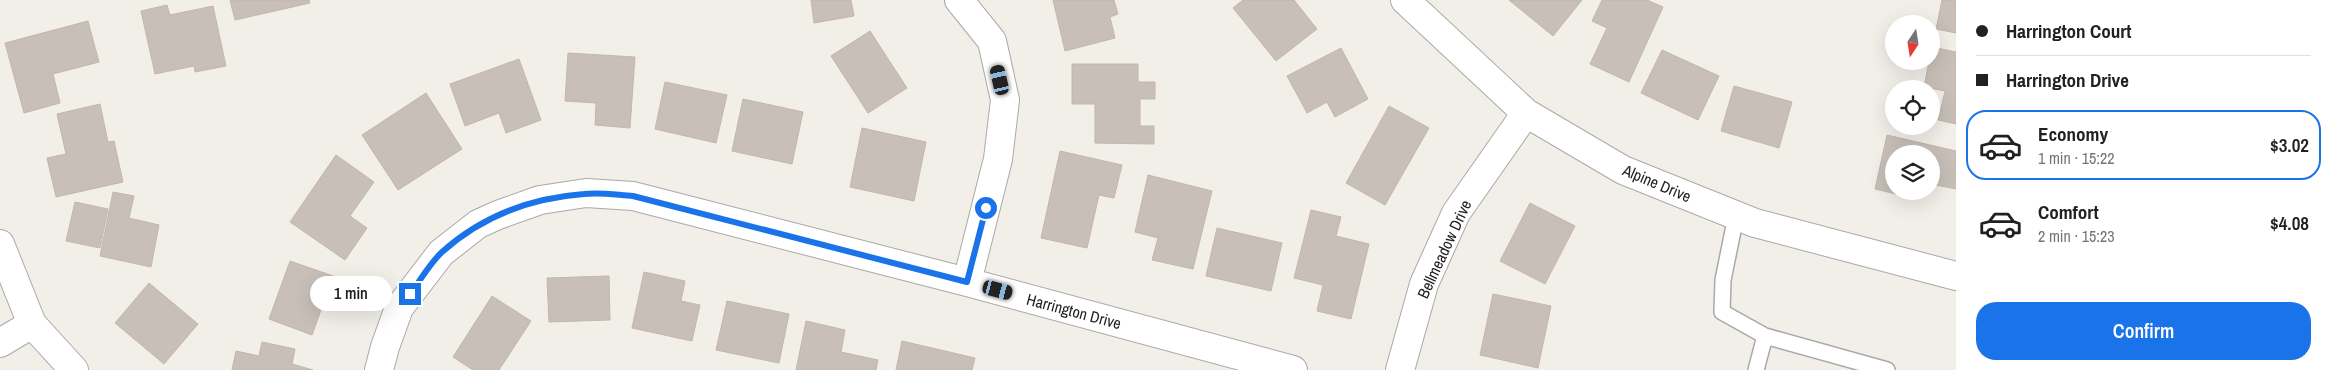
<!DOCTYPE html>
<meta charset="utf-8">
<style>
body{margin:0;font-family:"Archivo Narrow",sans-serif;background:#f6f6f6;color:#202124;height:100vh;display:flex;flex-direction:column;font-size:19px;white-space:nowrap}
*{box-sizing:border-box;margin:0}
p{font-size:16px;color:#757577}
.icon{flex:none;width:28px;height:28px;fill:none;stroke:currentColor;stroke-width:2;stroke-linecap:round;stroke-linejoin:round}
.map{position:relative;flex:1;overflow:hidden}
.panel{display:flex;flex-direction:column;background:#fff;width:375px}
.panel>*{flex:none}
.banner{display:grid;align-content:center;height:110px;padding:0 20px;background:#fff}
.needle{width:32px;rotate:192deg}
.fabs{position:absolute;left:1885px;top:15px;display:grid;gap:10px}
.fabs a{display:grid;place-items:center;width:55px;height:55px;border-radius:50%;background:#fff;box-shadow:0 5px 20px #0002;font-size:25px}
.end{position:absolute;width:22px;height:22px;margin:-11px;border:6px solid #1a73e8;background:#fff;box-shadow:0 0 0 2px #fff}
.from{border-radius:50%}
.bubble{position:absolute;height:35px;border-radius:18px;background:#fff;box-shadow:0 5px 20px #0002;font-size:16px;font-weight:600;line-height:35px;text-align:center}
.car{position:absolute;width:15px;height:30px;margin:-15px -8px;border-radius:6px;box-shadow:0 0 4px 1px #0007;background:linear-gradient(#222 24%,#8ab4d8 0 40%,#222 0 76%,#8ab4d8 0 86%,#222 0)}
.banner b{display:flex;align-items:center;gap:18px;height:48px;font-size:19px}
.banner b+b{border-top:1px solid #e0e0e0}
.banner i{width:12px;height:12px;background:#202124}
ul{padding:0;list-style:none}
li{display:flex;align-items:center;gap:15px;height:70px;margin:0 10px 8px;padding:0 10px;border:2px solid transparent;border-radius:20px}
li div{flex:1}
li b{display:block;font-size:19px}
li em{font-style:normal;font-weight:600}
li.active{border-color:#1a73e8}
li>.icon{width:45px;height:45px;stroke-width:1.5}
.action{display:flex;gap:10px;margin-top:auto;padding:10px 20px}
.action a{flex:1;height:58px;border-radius:20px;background:#1a73e8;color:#fff;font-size:20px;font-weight:600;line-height:58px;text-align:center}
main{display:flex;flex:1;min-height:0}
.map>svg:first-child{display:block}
.building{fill:#c7bfb8;stroke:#c4b6ab}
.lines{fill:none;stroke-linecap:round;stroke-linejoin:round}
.lane-casing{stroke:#a9a9a9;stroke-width:18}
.street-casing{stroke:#a9a9a9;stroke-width:30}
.lane{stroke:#fff;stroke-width:15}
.street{stroke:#fff;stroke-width:28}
.route{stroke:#1a73e8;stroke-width:6}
.labels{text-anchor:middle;stroke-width:4.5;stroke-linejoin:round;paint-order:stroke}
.street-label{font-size:16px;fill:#222;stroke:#fff}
</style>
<main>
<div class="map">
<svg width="1956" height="370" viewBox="0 0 1956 370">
<rect width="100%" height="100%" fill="#f2efe9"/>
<path class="building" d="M230 0H309L310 3 235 20Z
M811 0H851L854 16 814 23Z
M1053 0H1114L1118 14 1110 17 1115 38 1065 51Z
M1243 0H1294L1317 29 1276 61 1233 8Z
M1509 0H1582L1553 36Z
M1602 0H1647L1663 7 1629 82 1590 64 1607 28 1592 21Z
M1942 0H1956V33L1936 29Z
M167 5 170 15 213 6 226 66 195 72 194 66 155 74 141 11Z
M88 21 99 62 53 74 60 103 24 113 5 43Z
M870 31 907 88 868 113 831 56Z
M1932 47 1956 52V124L1938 120 1945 91 1924 87 1929 61H1931Z
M1341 48 1368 99 1335 117 1327 102 1307 113 1287 76Z
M1662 50 1719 76 1698 120 1641 93Z
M568 53 635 57 630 128 595 125 596 103 565 101Z
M519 59 541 120 506 133 499 113 465 126 450 84Z
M1072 64H1138V82H1155V99H1140V126H1154V144L1095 143V104H1072Z
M665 82 727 95 716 143 655 129Z
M1734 86 1792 102 1779 148 1721 131Z
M426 93 462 149 398 190 362 135Z
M743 99 803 112 792 164 732 151Z
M100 104 108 142 114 141 123 182 56 197 47 158 66 154 57 114Z
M1389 106 1429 128 1385 205 1346 183Z
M862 128 926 142 914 201 850 187Z
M1887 135 1956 151V189L1931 184V154H1894V191H1915L1913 198 1875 189Z
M1060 151 1122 165 1114 198 1099 195 1087 248 1041 238Z
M336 155 374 182 350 216 367 228 345 260 290 222Z
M1148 175 1212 191 1193 269 1152 260 1158 238 1135 232Z
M113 192 134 196 129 218 159 225 151 267 100 256Z
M75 202 108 209 100 248 66 241Z
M1530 203 1575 226 1545 284 1500 261Z
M1311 210 1341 217 1336 236 1369 244 1351 319 1317 311 1323 285 1294 278Z
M1217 228 1282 243 1271 291 1206 276Z
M290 261 333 276 312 335 269 319Z
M644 272 685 281 681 301 700 305 692 341 632 328Z
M609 276 610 320 549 322 547 278Z
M149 283 198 324 164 364 115 323Z
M1493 294 1551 306 1538 368 1480 355Z
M492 296 531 321 499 370H473L453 357Z
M727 301 789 314 779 363 716 350Z
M806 321 845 330 841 352 878 360 876 370H796Z
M902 341 975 358 972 370H896Z
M262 342 295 349 292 364 313 370H232L236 351 259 356Z"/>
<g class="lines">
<g class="lane-casing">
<path id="lane" d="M1736 216 1723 280 1722 312 1765 336 1887 370
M1756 370 1765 336"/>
</g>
<g class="street-casing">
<path id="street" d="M959 0 992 41 1005 100 998 159 967 282
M1405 0 1526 113 1623 170 1755 223 1956 276
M0 244 32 324 74 370
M0 343 32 324
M379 370 385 347 399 308 441 253 478 224 498 215 540 200 586 193 633 196 967 282 1293 370
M1400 370 1424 284 1456 213 1526 113"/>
</g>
<use href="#lane" class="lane"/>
<use href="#street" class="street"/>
</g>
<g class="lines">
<path class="route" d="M410 294C420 281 430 263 442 252 482 216 531 198 584 194 600 192 617 195 633 196L967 282 986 208"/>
</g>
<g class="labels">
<g class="street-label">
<text transform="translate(1657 183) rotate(23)" y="6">Alpine Drive</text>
<text transform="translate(1444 249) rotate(-65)" y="6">Bellmeadow Drive</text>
<text transform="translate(1074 311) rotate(15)" y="6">Harrington Drive</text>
</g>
</g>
</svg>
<div class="fabs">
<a><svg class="needle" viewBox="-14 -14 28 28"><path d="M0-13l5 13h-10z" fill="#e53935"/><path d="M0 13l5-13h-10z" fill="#757577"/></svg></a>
<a><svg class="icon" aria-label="locate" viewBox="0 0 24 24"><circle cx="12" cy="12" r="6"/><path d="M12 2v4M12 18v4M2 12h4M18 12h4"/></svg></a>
<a><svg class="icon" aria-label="layers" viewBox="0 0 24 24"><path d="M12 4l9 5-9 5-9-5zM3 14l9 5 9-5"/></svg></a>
</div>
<i class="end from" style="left:986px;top:208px"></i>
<i class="end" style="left:410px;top:294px"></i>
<div class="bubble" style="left:310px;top:276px;width:82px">1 min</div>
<i class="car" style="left:1000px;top:80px;rotate:347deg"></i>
<i class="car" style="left:998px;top:290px;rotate:105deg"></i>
</div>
<section class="panel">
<div class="banner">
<b><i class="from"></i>Harrington Court</b>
<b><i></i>Harrington Drive</b>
</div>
<ul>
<li class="active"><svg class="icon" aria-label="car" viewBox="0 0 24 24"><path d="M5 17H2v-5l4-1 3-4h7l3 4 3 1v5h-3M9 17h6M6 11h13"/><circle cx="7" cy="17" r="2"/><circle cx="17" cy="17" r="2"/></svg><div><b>Economy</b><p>1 min · 15:22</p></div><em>$3.02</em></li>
<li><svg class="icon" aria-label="car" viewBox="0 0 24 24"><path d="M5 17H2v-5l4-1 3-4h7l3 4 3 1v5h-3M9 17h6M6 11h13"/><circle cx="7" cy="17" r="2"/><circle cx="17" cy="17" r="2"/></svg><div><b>Comfort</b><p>2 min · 15:23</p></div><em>$4.08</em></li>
</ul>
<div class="action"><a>Confirm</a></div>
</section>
</main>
